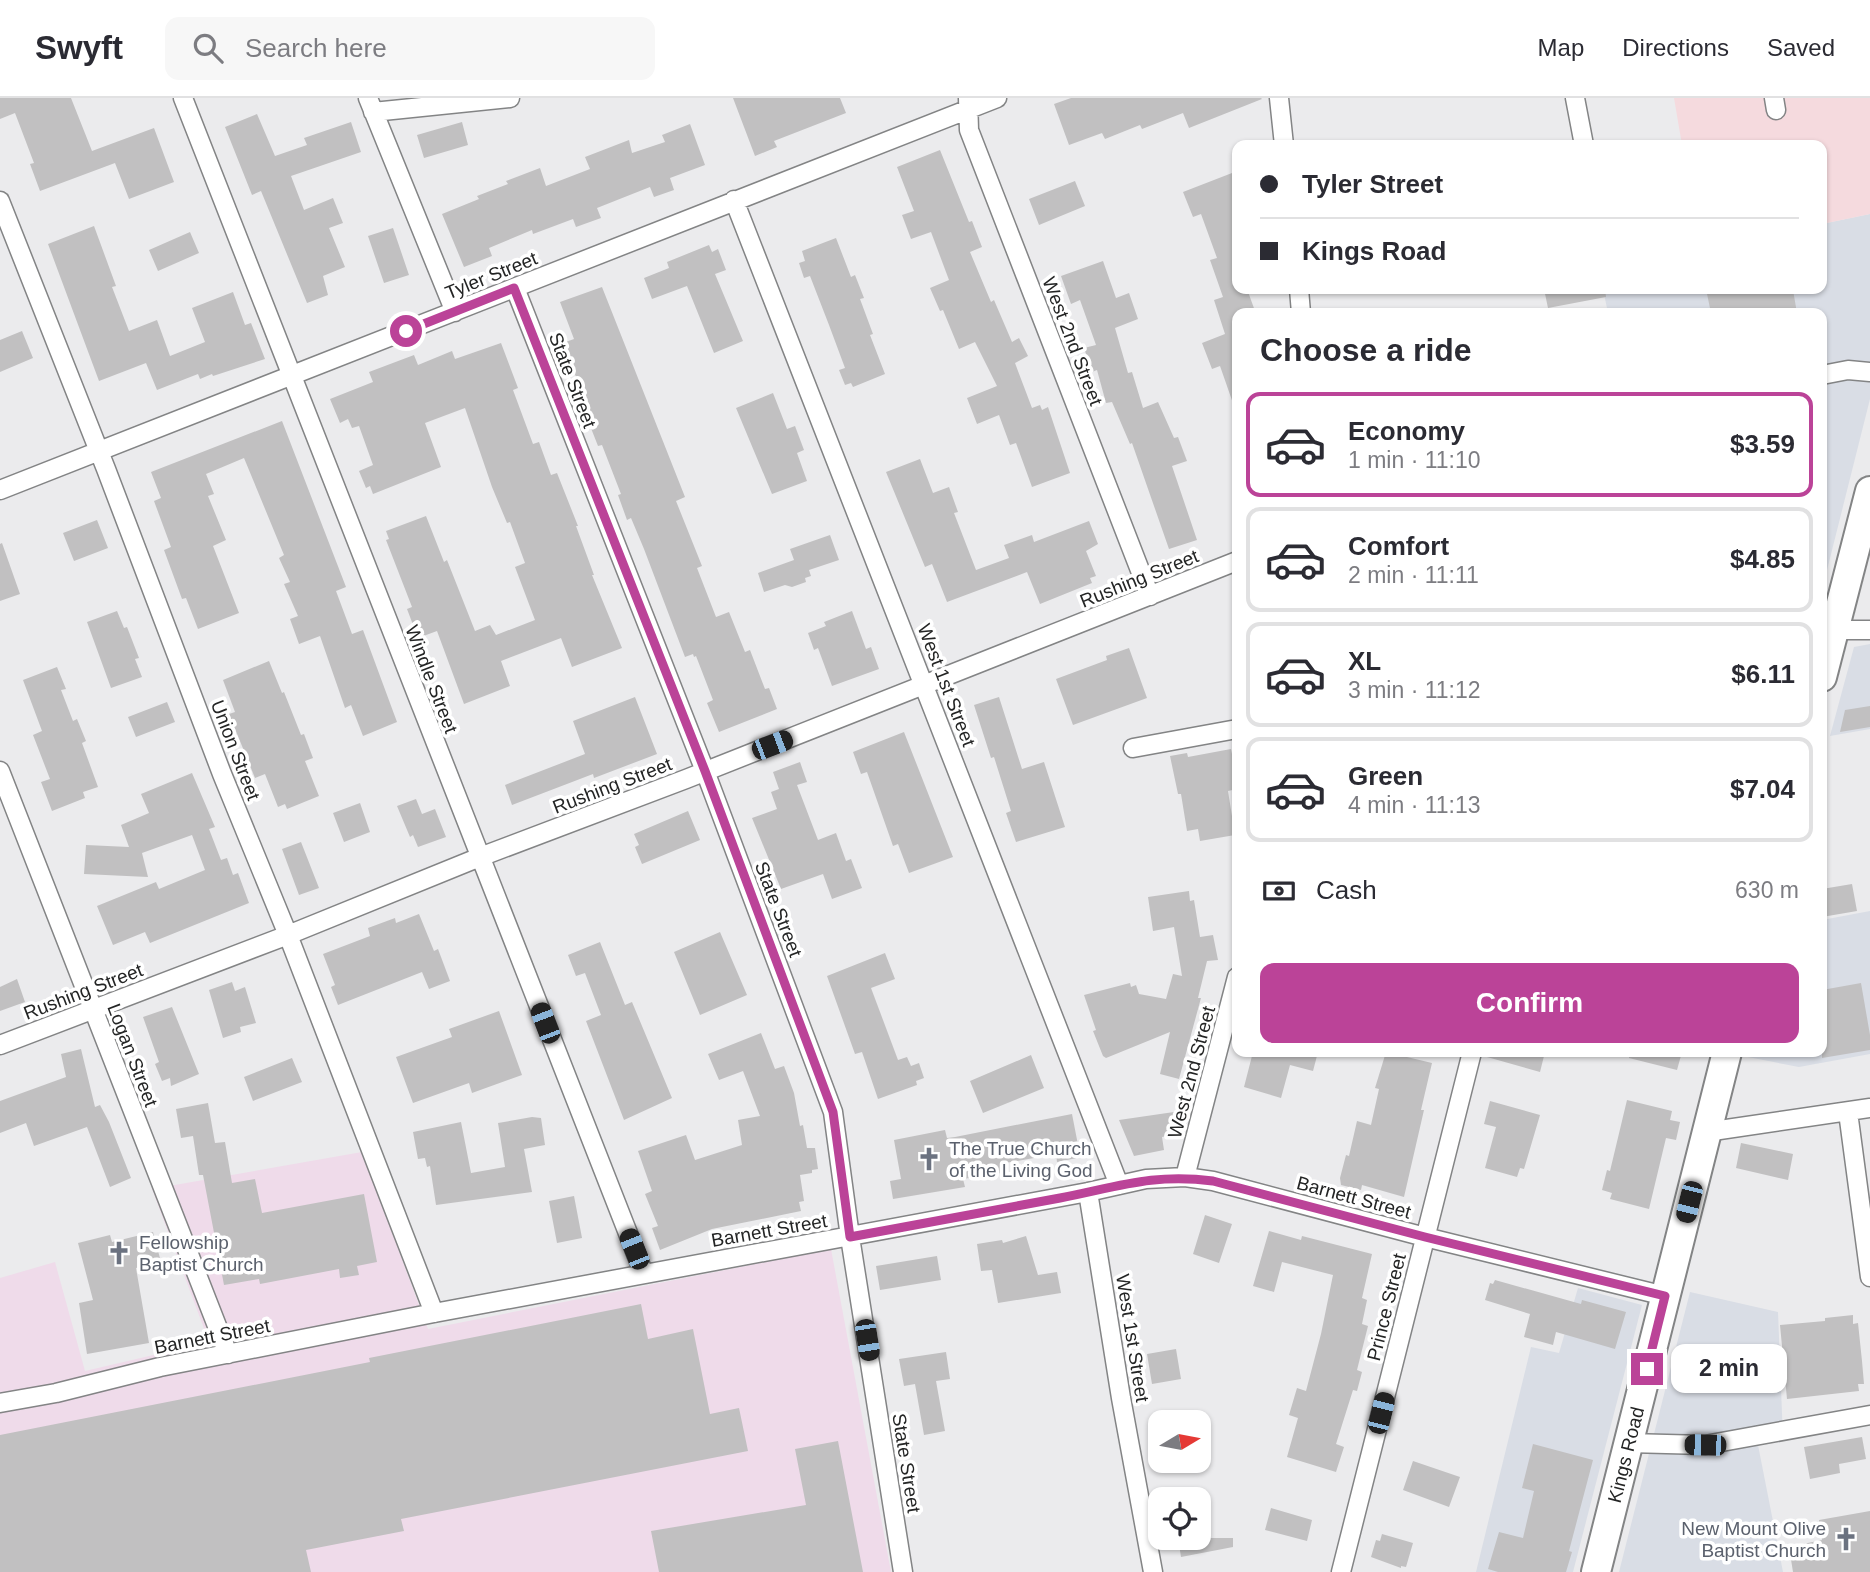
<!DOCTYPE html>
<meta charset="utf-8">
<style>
body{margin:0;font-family:Helvetica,sans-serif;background:#f7f7f7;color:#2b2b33;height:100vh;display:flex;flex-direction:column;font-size:26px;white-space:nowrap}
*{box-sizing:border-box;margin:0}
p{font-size:23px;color:#7c7c81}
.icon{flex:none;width:38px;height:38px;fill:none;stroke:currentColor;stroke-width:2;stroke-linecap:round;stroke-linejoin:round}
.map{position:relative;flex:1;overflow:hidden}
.side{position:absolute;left:1232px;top:210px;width:595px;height:749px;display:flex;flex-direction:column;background:#fff;border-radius:14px;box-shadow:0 2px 5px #0004}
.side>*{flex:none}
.hud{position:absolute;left:1232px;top:42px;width:595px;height:154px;border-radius:14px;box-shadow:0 2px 5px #0004;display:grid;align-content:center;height:154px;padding:0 28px;background:#fff}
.needle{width:46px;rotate:80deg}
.tools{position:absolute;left:1148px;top:1312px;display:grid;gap:14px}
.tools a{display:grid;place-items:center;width:63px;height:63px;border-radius:14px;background:#fff;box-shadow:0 2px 5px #0004;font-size:35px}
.end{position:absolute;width:32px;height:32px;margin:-16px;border:9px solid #bb4398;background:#fff;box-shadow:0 0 0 4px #fff}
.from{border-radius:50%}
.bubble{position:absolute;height:49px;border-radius:14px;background:#fff;box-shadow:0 2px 5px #0004;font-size:23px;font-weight:700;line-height:49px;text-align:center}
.car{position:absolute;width:21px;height:42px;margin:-21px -10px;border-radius:9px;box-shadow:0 0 5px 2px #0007;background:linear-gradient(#222 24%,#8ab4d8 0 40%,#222 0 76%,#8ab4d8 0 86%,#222 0)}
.hud b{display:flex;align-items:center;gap:24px;height:66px;font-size:26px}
.hud b+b{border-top:2px solid #e1e1e2}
.hud i{width:18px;height:18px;background:#2b2b33}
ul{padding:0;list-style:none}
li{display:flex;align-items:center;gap:21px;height:105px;margin:0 14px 10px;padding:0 14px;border:4px solid #e1e1e2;border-radius:14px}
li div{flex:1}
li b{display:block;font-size:26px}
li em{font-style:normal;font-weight:700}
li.active{border-color:#bb4398}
li>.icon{width:63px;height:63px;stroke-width:1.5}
h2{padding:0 28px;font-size:32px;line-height:84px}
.pay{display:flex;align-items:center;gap:18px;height:77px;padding:0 28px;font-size:26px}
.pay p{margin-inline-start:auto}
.cta{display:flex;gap:14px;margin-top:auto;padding:14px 28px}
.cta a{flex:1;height:80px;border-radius:14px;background:#bb4398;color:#fff;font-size:28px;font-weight:700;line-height:80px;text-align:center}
header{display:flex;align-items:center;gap:42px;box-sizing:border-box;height:98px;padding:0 35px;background:#fff;border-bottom:2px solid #e1e1e2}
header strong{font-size:33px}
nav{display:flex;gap:38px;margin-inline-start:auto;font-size:24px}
.search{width:490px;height:63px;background:#f7f7f7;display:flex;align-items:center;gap:18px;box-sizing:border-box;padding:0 24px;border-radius:14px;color:#7c7c81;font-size:26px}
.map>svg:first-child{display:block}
.built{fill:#d9dde5}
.industrial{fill:#efdbea}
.education{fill:#f5dade}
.building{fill:#c1c0c1}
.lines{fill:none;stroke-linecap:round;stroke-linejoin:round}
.street-casing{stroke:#838485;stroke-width:21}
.primary-casing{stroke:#838485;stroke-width:32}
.street{stroke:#fff;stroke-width:18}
.primary{stroke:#fff;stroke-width:28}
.route{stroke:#bb4398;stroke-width:9}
.labels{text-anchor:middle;stroke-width:7;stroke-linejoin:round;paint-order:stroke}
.street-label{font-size:19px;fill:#242525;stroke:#fff}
.worship-label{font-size:19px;fill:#5b616d;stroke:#fff;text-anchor:start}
</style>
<header>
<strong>Swyft</strong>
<div class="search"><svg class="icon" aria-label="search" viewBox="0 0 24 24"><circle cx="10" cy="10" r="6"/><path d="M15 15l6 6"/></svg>Search here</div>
<nav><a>Map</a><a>Directions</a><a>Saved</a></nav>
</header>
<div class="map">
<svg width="1870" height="1474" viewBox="0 0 1870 1474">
<rect width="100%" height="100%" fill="#ebebed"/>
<path class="built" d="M1870 116V301L1822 492V215H1608L1603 191H1822V126Z
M1870 546V631L1830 638 1854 549Z
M1870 813V956L1799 969 1748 959 1749 954H1822V822Z
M1578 1190 1642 1207 1573 1474H1476L1531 1249 1559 1255Z
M1690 1194 1778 1214 1783 1341 1758 1347 1783 1474H1619Z"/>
<path class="industrial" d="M362 1054 428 1231 831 1151 891 1474H0V1180L55 1164 85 1273 209 1244 152 1091Z"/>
<path class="education" d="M1674 0H1870V116L1822 126V47H1682Z"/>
<path class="building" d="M0 0H71L92 53 154 30 174 84 129 101 115 65 40 93 30 66 34 65 15 15 0 21Z
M733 0H840L846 15 774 43 777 49 755 58Z
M1071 0H1261L1262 1 1189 30 1183 15 1142 31 1140 27 1105 41 1102 35 1069 47 1054 6Z
M257 16 275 58 307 47 304 40 351 24 361 54 291 78 304 112 333 100 343 125 329 130 345 169 323 178 328 197 307 205 261 93 252 97 225 29Z
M462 24 468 47 424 60 417 37Z
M690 26 705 67 670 80 674 92 654 99 650 89 597 110 601 120 576 129 573 121 533 136 532 132 489 150 492 158 464 169 442 116 479 101 477 98 508 86 506 83 540 70 546 88 590 71 585 59 629 42 632 55 665 44 662 37Z
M940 52 969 124 972 123 982 149 970 154 991 204 994 202 1012 244 1019 240 1028 258 1015 265 1032 310 1040 307 1042 312 1048 309 1070 375 1032 389 1016 345 1010 347 999 317 977 326 967 300 997 288 975 244 959 251 943 212 940 213 930 190 949 182 931 134 911 141 902 117 914 113 897 69Z
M1232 75H1237V102L1232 104 1237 119V191H1247L1255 213 1237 215V311H1235L1220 268 1212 271 1202 245 1225 236 1214 202 1223 199 1210 162 1217 160 1201 116 1193 119 1183 94Z
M1075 83 1085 108 1039 127 1029 101Z
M94 128 116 188 112 189 129 233 157 222 170 258 205 244 192 210 233 194 245 227 251 225 265 261 213 278 212 276 200 281 198 276 157 292 146 265 99 283 48 146Z
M393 130 409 177 384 185 368 138Z
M190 134 199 155 158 173 149 152Z
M836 140 851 179 855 177 864 200 860 201 873 236 870 237 885 276 853 289 851 285 845 287 839 272 845 270 829 227 810 178 804 180 799 165 805 163 802 153Z
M709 147 712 154 718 151 726 172 715 176 743 243 714 255 687 188 652 201 644 180 669 170 667 164Z
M1103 163 1116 200 1129 195 1138 221 1115 230 1128 275 1132 274 1143 310 1158 304 1174 340 1178 339 1187 363 1172 368 1197 442 1169 451 1132 345 1130 346 1112 304 1106 305 1097 272 1092 274 1084 250 1096 247 1080 202 1071 206 1061 178Z
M602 189 685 399 676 403 702 468 697 470 716 519 729 514 745 554 750 552 765 591 769 590 777 611 719 634 707 605 713 602 696 558 694 559 693 556 685 559 644 451 631 420 627 422 618 397 621 396 602 347 598 348 587 320 591 318 563 245 574 241 560 204Z
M1544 191H1605L1606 199 1548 210Z
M1706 191 1793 192 1797 215H1711Z
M22 233 33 260 0 274V242Z
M501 245 518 290 513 292 533 346 539 344 551 377 557 375 578 428H576L594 477H592L622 550 572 569 561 540 501 563 510 588 464 606 437 533 418 540 407 511 412 509 386 442 389 441 386 433 426 418 444 464 447 462 475 533 490 527 496 537 535 522 515 469 525 465 510 424 507 425 492 389 465 310 425 325 441 369 373 396 370 388 366 390 359 373 373 367 359 328 352 330 348 321 340 325 330 301 373 284 369 274 414 257 418 267 452 253 455 261Z
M773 295 787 331 795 328 804 352 797 355 807 383 772 396 736 310Z
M282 323 346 489 336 493 352 536 363 532 397 624 363 638 351 607 345 610 320 538 299 546 290 521 298 518 284 486 290 484 279 460 284 457 244 360 206 376 214 396 208 398 226 442 213 448 239 515 198 531 186 500 182 501 164 452 171 449 154 403 161 400 151 374Z
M920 361 933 395 949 389 958 414 954 415 976 472 1009 460 1004 447 1032 437 1034 444 1089 423 1098 446 1086 453 1096 478 1090 480 1092 485 1040 506 1027 474 947 504 932 466 925 469 886 374Z
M97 422 108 450 74 463 63 435Z
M830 437 839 462 809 472 811 478 805 480 806 484 792 489 785 487 764 494 758 475 794 462 790 451Z
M2 445 20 496 0 503V446Z
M117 513 124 530 127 529 139 560 135 561 142 579 111 590 87 524Z
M852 513 866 551 871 549 879 571 832 588 818 550 814 552 808 535 826 528 824 524Z
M1129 550 1147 600 1073 627 1056 581 1107 562 1106 558Z
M269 563 282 595 284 594 301 637 304 636 313 660 305 663 319 698 287 711 285 706 278 709 265 676 255 680 229 616 235 614 223 582Z
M57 569 66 591 61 592 73 623 77 621 86 643 82 645 98 689 83 694 85 700 52 713 41 684 50 681 33 637 42 633 23 582Z
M635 599 657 656 594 680 593 676 512 707 505 687 585 656 573 623Z
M999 599 1022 671 1044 664 1065 729 1016 744 1006 715 1011 713 994 659 991 660 974 607Z
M167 604 175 624 136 639 128 619Z
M1870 608V629L1840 634 1845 612Z
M904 634 953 759 909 775 898 746 893 748 867 674 861 676 853 654Z
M1231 651 1233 661 1237 660V691L1228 693 1235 737 1200 743 1198 731 1187 733 1181 696H1178L1170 658 1187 655 1188 659Z
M800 664 807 684 797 687 818 742 836 735 846 763 851 761 862 790 832 801 823 776 781 791 752 720 777 711 771 694 779 691 773 674Z
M192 675 215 729 209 731 221 762 227 760 233 777 238 775 249 805 150 845 145 834 113 847 97 808 156 784 159 791 205 772 192 737 142 755 148 779 84 776 86 747 129 749 121 727 149 715 141 696Z
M416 701 422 716 435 711 446 739 418 749 413 737 410 739 397 708Z
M360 705 370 734 344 744 333 715Z
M688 713 700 742 642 766 635 749 639 747 634 736Z
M301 744 319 790 299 797 282 751Z
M1852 786 1857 813 1822 819V791Z
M1189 793 1190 803 1194 802 1200 839 1213 837 1218 862 1207 863 1198 900H1201L1179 981 1160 976 1170 934 1106 960 1103 958 1093 933 1096 932 1084 897 1130 885 1131 889 1136 887 1139 896 1166 901 1173 876 1182 878 1174 829 1153 833 1148 799Z
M419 816 434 853 438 851 450 883 429 891 422 874 338 907 331 889 335 887 323 856 370 838 368 830 395 820 396 825Z
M720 834 747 897 700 917 674 854Z
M600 844 625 907 632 904 672 1000 624 1022 586 923 601 917 585 875 576 878 568 857Z
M885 855 895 881 871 890 898 962 907 959 911 968 919 965 924 980 916 983 917 987 878 1001 862 954 855 956 827 878Z
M17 881 25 904 0 913V889Z
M232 884 235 893 245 889 256 925 240 929 241 934 223 940 209 892Z
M1861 885 1870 937V952L1822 960V892Z
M172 909 199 976 171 988 170 980 162 983 155 966 159 964 143 919Z
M499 913 522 977 472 995 469 985 413 1005 396 959 452 939 449 931Z
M761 935 775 971 784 968 794 995 800 1028 803 1027 807 1050H815L818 1071 812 1072V1075L800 1077 804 1103 799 1104 801 1113 712 1131 660 1152 652 1130 658 1128 645 1096 652 1093 638 1053 686 1037 695 1062 742 1047 738 1022 760 1018 743 973 719 982 708 956Z
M81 951 95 1009 100 1007 109 1024 131 1080 110 1089 87 1029 34 1048 26 1025 0 1035V1003L66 979 61 956Z
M1253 954H1318L1313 973 1290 967 1281 1000 1244 989Z
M1386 954 1432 965 1421 1012H1424L1404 1099 1362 1087 1361 1092 1341 1087 1340 1080 1346 1057 1349 1058 1357 1023 1371 1027 1379 991 1375 990Z
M1488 954H1545L1540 974 1487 959Z
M1629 954H1682L1677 972 1629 960Z
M1031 957 1044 990 983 1015 970 983Z
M292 960 302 984 253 1003 244 979Z
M1627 1002 1672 1013 1670 1022 1680 1024 1676 1042 1666 1040 1649 1111 1610 1101 1612 1095 1602 1092 1607 1072 1610 1073Z
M1490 1003 1540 1017 1524 1071 1520 1070 1517 1079 1485 1070 1496 1029 1484 1026Z
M208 1005 215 1045 225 1044 232 1085 255 1081 262 1115 364 1096 377 1164 357 1168 359 1177 340 1180 339 1171 260 1186 259 1181 224 1187 203 1077H199L193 1038 181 1040 176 1011Z
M1174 1014 1171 1037 1162 1039 1164 1052 1134 1058 1119 1022Z
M1072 1016 1079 1052H1076L1077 1060 1057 1064 1056 1056 1000 1066 1001 1075 963 1081 965 1089 893 1101 890 1083 901 1081 894 1042 945 1032 947 1040 955 1039Z
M532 1019 541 1020 545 1047 524 1051 532 1094 436 1107 430 1068 427 1069 425 1060 418 1061 413 1034 461 1024 471 1075 505 1069 498 1025Z
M1741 1045 1793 1056 1788 1082 1736 1070Z
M574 1098 582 1140 557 1145 549 1103Z
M1205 1117 1232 1126 1219 1165 1193 1156Z
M1269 1133 1301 1142 1302 1138 1372 1156 1362 1200 1367 1202 1362 1226 1368 1228 1357 1272 1362 1274 1357 1293 1353 1292 1336 1346 1344 1349 1336 1374 1287 1359 1298 1320 1289 1317 1297 1290 1306 1293 1321 1236 1333 1177 1282 1164 1274 1194 1253 1188Z
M153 1134 161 1164 136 1170 149 1245 87 1256 79 1205 93 1202 78 1145 110 1137 112 1144Z
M1026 1138 1038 1177 1057 1174 1061 1195 998 1205 992 1172 981 1173 977 1146 1002 1142 1003 1145Z
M937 1158 941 1182 880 1192 876 1168Z
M1495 1182 1581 1206 1582 1202 1626 1214 1615 1251 1556 1234 1553 1247 1524 1239 1530 1216 1485 1202 1490 1185 1493 1186Z
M641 1206 648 1241 693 1231 710 1316 739 1310 748 1353 401 1421 404 1433 306 1452 311 1474H0V1337L370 1264 369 1260Z
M1853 1217V1226L1858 1225 1862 1263 1864 1286H1858L1859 1293 1787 1301 1780 1227 1825 1223V1220Z
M1176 1251 1181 1281 1152 1286 1147 1256Z
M946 1254 950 1281 936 1283 945 1333 924 1337 915 1286 904 1288 899 1261Z
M1862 1339 1866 1361 1839 1366 1840 1375 1810 1381 1804 1349Z
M838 1343 863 1474H659L651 1433 806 1407 795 1351Z
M1533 1346 1593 1362 1569 1453 1572 1454 1566 1474H1498L1488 1471 1499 1434 1523 1440 1534 1393 1522 1390Z
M1413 1363 1460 1379 1449 1409 1403 1392Z
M1271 1410 1312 1422 1307 1443 1265 1432Z
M1870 1413V1474H1793L1789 1449 1822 1442 1819 1422Z
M1382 1436 1413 1445 1406 1469 1401 1468V1470L1371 1459 1376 1442 1380 1443Z
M1178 1440H1233V1449L1181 1459Z"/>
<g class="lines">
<g class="street-casing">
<path id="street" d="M183 0 644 1176
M368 0 455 214
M968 0 969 32 1150 498
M1279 0 1284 47
M1575 0 1584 47
M1774 0 1776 12
M373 14 510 0
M734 102 1119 1087
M0 103 106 371 222 676 288 837 434 1215
M515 190 705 673 833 1014 850 1139 903 1474
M1299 191 1301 215
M1822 277 1848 272 1870 274
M0 392 997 0
M1825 532H1870
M1133 650 1237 631
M0 673 228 1256
M0 947 288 837 480 759 686 681 1237 463
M1848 1014 1870 1179
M1706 1034 1870 1010
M1185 1079 1237 879
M1088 1094 1121 1300 1153 1474
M0 1305 56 1295 160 1269 434 1215 1088 1094 1146 1081 1185 1079 1213 1083 1425 1139 1665 1198
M1628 1345 1705 1347 1870 1317
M1341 1474 1472 954"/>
</g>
<g class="primary-casing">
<g id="primary">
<path d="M1822 579 1870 393"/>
<path id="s1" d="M1596 1474 1727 954"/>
</g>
</g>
<use href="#street" class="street"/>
<use href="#primary" class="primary"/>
</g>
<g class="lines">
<path class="route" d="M406 233 514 190 705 673 833 1014 850 1139C920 1126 990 1113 1060 1100 1117 1089 1153 1075 1213 1083L1425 1139 1665 1198 1647 1271"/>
</g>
<defs>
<g id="church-bare" transform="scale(1.89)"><path d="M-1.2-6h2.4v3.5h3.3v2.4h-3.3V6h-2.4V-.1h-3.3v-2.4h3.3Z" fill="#6b7280" stroke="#fff" stroke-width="2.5" paint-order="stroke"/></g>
</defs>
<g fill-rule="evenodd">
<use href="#church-bare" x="929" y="1061"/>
<use href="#church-bare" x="119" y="1155"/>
<use href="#church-bare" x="1846" y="1441"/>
</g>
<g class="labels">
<g class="street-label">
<text transform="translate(491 177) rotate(-22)" y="7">Tyler Street</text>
<text transform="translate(1073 243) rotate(69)" y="7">West 2nd Street</text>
<text transform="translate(573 282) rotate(69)" y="7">State Street</text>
<text transform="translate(1139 480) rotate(-22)" y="7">Rushing Street</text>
<text transform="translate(432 581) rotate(69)" y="7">Windle Street</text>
<text transform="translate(947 587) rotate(69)" y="7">West 1st Street</text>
<text transform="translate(236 652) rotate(69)" y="7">Union Street</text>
<text transform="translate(612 687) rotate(-21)" y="7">Rushing Street</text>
<text transform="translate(779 811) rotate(69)" y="7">State Street</text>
<text transform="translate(83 893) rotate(-21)" y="7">Rushing Street</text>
<text transform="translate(133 957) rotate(69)" y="7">Logan Street</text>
<text transform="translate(1191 974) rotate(-75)" y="7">West 2nd Street</text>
<text transform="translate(1354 1099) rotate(15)" y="7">Barnett Street</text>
<text transform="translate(769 1132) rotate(-10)" y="7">Barnett Street</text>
<text transform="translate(1386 1209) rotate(-76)" y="7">Prince Street</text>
<text transform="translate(212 1238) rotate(-11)" y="7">Barnett Street</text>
<text transform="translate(1133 1240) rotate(81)" y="7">West 1st Street</text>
<text dy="7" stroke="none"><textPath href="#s1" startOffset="121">Kings Road</textPath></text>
<text transform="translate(907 1365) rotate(81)" y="7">State Street</text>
</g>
<g class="worship-label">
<text x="949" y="1057">The True Church<tspan x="949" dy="22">of the Living God</tspan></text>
<text x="139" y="1151">Fellowship<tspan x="139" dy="22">Baptist Church</tspan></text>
<text x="1826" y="1437" text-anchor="end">New Mount Olive<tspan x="1826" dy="22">Baptist Church</tspan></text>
</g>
</g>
</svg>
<div class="tools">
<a><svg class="needle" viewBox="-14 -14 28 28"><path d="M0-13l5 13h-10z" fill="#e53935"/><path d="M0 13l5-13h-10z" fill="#7c7c81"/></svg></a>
<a><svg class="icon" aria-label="locate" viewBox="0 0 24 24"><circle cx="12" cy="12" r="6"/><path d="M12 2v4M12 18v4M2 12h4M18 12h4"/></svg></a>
</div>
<i class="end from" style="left:406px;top:233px"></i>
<i class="end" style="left:1647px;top:1271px"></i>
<div class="bubble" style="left:1671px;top:1246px;width:116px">2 min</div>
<i class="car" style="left:772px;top:647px;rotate:69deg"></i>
<i class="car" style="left:545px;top:925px;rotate:339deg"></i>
<i class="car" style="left:1689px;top:1104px;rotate:194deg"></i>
<i class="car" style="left:634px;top:1151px;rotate:338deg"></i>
<i class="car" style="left:867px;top:1242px;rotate:171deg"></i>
<i class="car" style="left:1381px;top:1315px;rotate:14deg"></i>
<i class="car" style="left:1705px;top:1347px;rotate:271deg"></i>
<div class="hud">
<b><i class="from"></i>Tyler Street</b>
<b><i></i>Kings Road</b>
</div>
<section class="side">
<h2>Choose a ride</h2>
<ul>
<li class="active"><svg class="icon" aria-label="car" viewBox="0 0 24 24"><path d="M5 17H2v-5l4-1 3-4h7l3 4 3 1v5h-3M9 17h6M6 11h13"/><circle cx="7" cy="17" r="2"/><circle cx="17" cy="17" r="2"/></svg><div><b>Economy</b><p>1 min · 11:10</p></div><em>$3.59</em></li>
<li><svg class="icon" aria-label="car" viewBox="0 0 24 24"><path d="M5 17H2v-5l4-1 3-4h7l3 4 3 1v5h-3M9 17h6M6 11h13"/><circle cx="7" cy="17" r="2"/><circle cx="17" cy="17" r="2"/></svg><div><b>Comfort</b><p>2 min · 11:11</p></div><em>$4.85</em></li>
<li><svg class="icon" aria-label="car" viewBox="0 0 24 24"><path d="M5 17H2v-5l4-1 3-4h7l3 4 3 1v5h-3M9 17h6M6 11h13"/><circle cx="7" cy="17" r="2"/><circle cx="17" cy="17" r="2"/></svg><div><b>XL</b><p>3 min · 11:12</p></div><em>$6.11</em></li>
<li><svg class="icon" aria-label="car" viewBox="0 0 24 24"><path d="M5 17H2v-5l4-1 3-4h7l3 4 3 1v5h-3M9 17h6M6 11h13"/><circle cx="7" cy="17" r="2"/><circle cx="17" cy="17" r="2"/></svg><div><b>Green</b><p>4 min · 11:13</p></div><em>$7.04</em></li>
</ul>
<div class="pay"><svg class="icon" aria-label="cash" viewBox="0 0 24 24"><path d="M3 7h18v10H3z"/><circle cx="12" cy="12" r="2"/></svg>Cash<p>630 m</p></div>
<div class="cta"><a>Confirm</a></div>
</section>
</div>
